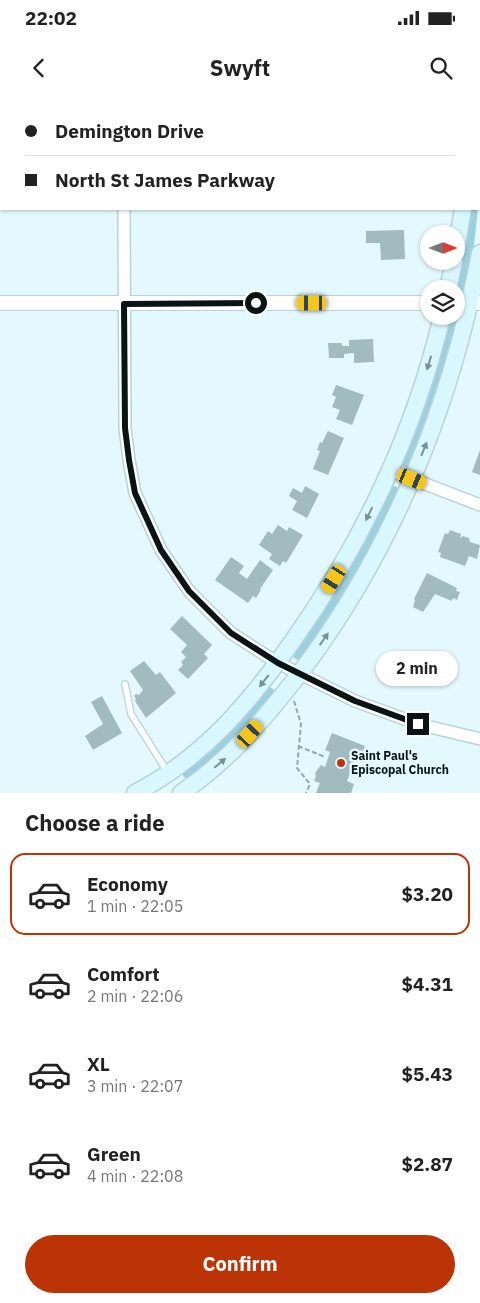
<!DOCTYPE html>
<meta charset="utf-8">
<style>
body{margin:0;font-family:"IBM Plex Sans",sans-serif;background:#f6f6f6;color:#222;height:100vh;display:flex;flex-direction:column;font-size:19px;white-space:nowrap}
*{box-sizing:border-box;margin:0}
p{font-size:16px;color:#767676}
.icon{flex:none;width:28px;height:28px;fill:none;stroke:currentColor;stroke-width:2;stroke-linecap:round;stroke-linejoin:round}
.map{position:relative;height:693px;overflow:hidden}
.sheet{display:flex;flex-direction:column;background:#fff;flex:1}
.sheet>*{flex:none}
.hud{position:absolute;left:0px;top:0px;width:480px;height:110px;box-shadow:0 1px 4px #0004;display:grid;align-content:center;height:110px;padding:0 25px;background:#fff}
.needle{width:32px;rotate:90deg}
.controls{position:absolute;left:420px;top:125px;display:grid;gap:10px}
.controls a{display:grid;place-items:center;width:45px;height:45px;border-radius:50%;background:#fff;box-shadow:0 1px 4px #0004;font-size:25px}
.end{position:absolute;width:22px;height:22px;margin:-11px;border:6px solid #0a1315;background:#fff;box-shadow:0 0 0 2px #fff}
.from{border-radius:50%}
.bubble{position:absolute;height:35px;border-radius:18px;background:#fff;box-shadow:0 1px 4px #0004;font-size:16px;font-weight:800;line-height:35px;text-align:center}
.car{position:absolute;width:15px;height:30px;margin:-15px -8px;border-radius:6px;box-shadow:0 0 4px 1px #0007;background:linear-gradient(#f5c518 24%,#345 0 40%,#f5c518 0 76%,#345 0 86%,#f5c518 0)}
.hud b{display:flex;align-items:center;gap:18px;height:48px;font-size:19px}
.hud b+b{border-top:1px solid #e0e0e0}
.hud i{width:12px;height:12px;background:#222}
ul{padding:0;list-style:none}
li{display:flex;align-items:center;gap:15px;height:82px;margin:0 10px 8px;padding:0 15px;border:2px solid transparent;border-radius:15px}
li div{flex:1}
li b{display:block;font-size:19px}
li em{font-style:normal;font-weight:800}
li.active{border-color:#bc3306}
li>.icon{width:45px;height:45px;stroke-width:1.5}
h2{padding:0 25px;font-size:22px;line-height:60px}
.cta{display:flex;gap:10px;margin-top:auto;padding:10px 25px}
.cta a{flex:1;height:58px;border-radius:30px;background:#bc3306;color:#fff;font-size:20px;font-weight:800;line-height:58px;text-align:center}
.status{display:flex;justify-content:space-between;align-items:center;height:35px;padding:0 25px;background:#fff;direction:ltr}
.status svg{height:14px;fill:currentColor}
header{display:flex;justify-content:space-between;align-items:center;height:65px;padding:0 25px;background:#fff;font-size:22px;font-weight:800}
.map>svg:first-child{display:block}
.green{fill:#9ad1e0}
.building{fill:#a2bbc1}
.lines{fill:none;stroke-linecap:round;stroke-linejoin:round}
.service-casing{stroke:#b9d2d9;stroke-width:8}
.minor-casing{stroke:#b9d2d9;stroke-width:14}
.tertiary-casing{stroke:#b9d2d9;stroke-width:16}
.secondary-casing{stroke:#b9d2d9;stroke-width:19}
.path{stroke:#97a7ac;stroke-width:2;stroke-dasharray:5 2.5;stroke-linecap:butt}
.service{stroke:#fff;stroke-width:5.5}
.minor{stroke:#fff;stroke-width:11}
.tertiary{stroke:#fff;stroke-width:14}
.secondary{stroke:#d8f7fe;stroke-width:16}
.oneway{fill:#7b9095}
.route{stroke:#0a1315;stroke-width:6}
.poi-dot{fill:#bc3306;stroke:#e4f9ff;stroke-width:2}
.labels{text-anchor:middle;stroke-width:5;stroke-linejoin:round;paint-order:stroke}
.poi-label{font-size:12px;font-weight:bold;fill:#0a1315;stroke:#e4f9ff;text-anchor:start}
</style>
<div class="status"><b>22:02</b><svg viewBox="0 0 49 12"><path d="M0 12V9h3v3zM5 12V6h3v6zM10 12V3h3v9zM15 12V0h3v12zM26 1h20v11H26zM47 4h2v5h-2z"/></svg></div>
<header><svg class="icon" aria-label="back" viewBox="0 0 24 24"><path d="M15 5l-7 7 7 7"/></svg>Swyft<svg class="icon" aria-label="search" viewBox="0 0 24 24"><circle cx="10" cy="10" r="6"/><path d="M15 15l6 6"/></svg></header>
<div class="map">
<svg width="480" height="693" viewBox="0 0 480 693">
<rect width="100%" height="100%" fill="#e4f9ff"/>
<path class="green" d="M480 10C480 66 480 137 465 190H459L456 183 469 109H479Z
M456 212 461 214 462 221 411 366 407 367 402 366 401 363 448 216H456Z
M392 385 399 388 400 392 350 488 300 561 294 558 293 555 389 388Z
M268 585 278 593 224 653 187 679 183 676V672Z"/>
<path class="building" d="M404 130 405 159 381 160 380 143H366V131Z
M373 239 374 262 354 263V253L344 254V258H329L328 243H342V246H349V240Z
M336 285 364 295 352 325 336 319 340 310 332 307 336 297 332 295Z
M328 331 344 338 328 375 313 369 320 351 317 350 320 342 322 343Z
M480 350V375L472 372Z
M305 386 319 394 307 418 292 410 297 401 289 396 293 388 302 393Z
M278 425 287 431 289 427 303 435 286 463 283 461 280 466 269 459 272 454 259 445 268 431 272 434Z
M450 430 461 434 460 438 463 436 469 438 470 442 480 445 477 459 469 456 465 466 440 457 441 453 438 452 445 433 448 434Z
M231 457 244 466 239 473 247 479 260 460 273 470 260 489 261 490 256 498 253 496 248 503 215 480Z
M427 473 457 488 456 491 460 492 457 500 453 498 452 501 435 494 423 512 413 507 415 500 414 499Z
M182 516 212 545 204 554 208 558 188 579 178 570 183 565 181 562 186 557 181 552 187 545 170 529Z
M144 561 156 575 160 572 176 593 146 618 135 601 136 599 134 596 136 594 139 595 143 590 130 571Z
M102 596 122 633 93 650 85 636 103 624 91 602Z
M332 633 365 646 360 660 356 659 347 681 354 684 351 693H316L320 683 314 681 316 676 315 673 321 665 325 667 330 652 325 650Z"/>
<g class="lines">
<g class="service-casing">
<path id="service" d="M125 584 131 614 168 673"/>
</g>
<g class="minor-casing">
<path id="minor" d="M125 0V1
M124 109 125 328 129 360 135 393 161 450 189 491 231 533 278 563 355 601 418 624 480 639
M389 370 480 405"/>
</g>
<g class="tertiary-casing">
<path id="tertiary" d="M0 203H429
M456 203H480"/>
</g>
<g class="secondary-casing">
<path id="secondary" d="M472 1V0
M456 150 463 109
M448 189 454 161
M135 693C202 659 250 602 292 542 361 445 415 332 442 216
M181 693C229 661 265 618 300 573 393 450 452 304 480 153"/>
</g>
<path class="path" d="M294 601 301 624 297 668 310 684 306 693
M298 646 325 657"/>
<use href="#service" class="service"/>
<use href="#minor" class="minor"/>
<use href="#tertiary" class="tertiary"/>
<use href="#secondary" class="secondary"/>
</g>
<defs><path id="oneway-solid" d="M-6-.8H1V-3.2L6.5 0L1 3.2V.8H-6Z" transform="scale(1.25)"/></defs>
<g class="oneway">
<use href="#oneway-solid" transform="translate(429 263) rotate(107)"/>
<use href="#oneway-solid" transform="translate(424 349) rotate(-68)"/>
<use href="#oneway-solid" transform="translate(369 414) rotate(116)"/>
<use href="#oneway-solid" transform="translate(324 539) rotate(-55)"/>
<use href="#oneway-solid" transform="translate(264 581) rotate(128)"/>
<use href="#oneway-solid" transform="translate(220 663) rotate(-40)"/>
</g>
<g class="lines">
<path class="route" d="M256 203 124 204 125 328 129 360 135 393 161 450 189 491 231 533 278 563 355 601 418 624"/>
</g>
<circle class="poi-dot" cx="341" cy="663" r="5"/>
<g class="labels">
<g class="poi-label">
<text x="351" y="660">Saint Paul's<tspan x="351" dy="14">Episcopal Church</tspan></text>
</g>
</g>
</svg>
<div class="controls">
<a><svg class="needle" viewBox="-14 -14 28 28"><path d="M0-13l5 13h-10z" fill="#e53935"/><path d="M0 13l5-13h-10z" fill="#767676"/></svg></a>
<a><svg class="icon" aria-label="layers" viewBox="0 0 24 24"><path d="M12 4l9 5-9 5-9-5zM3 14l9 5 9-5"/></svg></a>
</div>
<i class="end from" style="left:256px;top:203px"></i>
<i class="end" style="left:418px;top:624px"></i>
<div class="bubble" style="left:376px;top:551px;width:82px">2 min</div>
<i class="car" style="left:312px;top:203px;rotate:270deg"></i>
<i class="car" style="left:412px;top:379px;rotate:112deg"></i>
<i class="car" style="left:334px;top:479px;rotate:212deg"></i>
<i class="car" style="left:250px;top:634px;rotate:42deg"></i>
<div class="hud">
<b><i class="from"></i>Demington Drive</b>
<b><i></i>North St James Parkway</b>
</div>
</div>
<section class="sheet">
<h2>Choose a ride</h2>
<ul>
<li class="active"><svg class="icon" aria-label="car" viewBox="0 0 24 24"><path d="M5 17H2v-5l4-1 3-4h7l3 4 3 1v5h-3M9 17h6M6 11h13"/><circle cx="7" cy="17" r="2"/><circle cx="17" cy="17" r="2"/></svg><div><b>Economy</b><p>1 min · 22:05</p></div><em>$3.20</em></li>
<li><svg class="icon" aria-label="car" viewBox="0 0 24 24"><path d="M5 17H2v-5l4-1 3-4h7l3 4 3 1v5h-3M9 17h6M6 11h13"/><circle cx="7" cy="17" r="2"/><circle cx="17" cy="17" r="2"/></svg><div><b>Comfort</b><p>2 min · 22:06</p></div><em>$4.31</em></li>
<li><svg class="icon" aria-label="car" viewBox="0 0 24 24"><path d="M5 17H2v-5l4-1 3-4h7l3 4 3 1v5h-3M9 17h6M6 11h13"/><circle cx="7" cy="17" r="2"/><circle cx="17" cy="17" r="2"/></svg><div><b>XL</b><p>3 min · 22:07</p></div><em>$5.43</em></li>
<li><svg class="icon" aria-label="car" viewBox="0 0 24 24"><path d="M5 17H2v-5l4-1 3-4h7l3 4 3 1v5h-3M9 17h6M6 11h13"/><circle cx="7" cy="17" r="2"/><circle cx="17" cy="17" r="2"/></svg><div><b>Green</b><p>4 min · 22:08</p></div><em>$2.87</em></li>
</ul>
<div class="cta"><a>Confirm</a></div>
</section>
